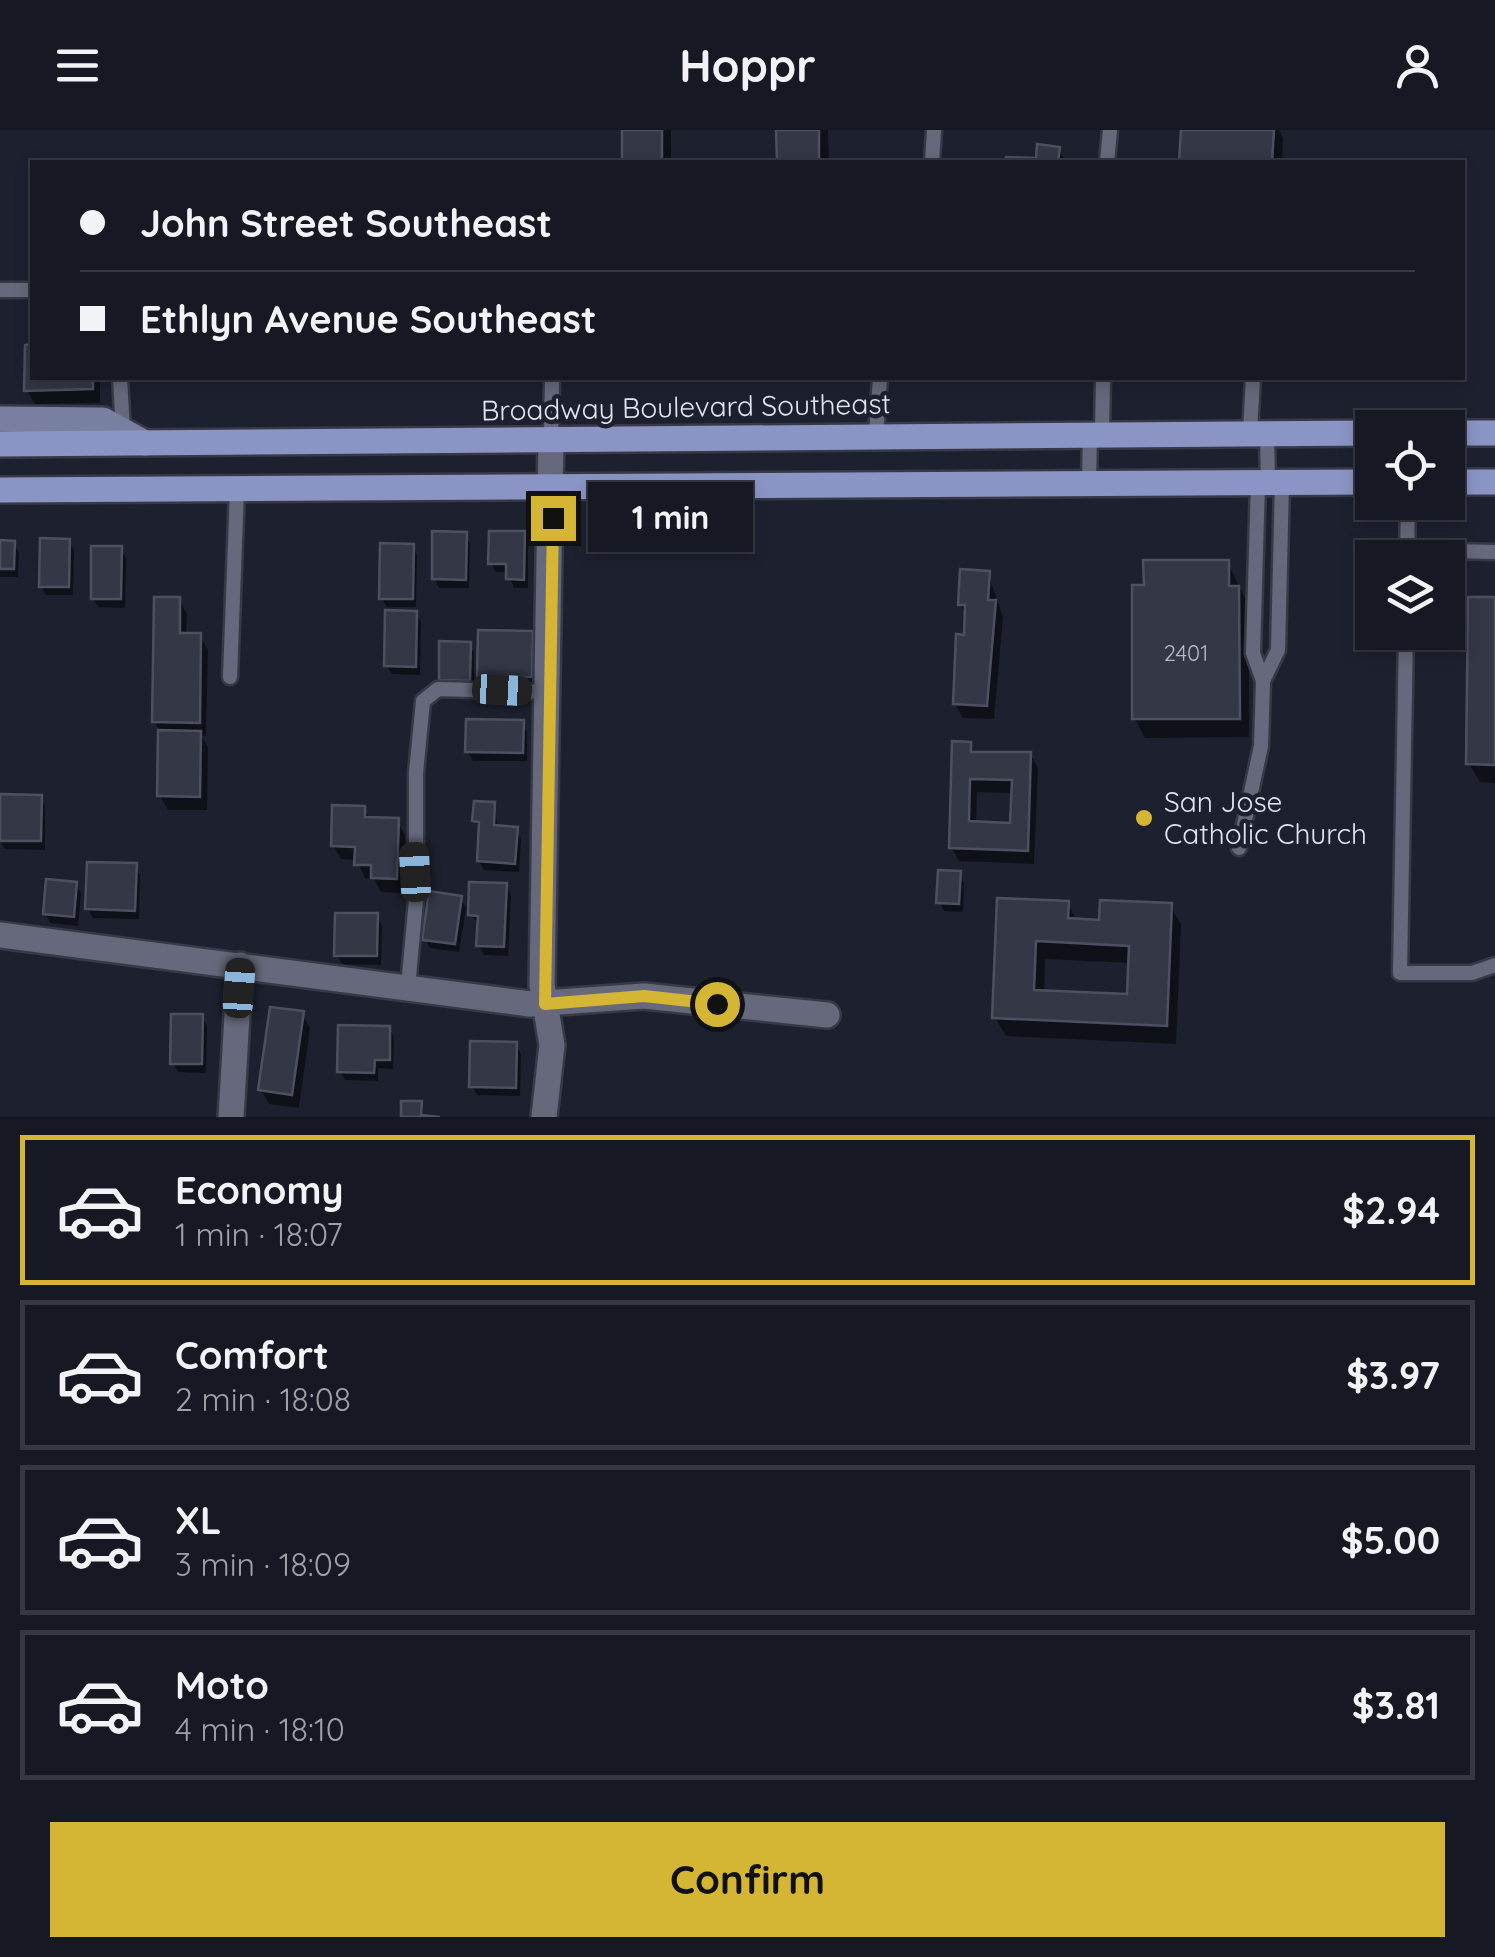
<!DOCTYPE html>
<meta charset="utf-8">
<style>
body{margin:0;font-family:Quicksand,sans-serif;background:#1f212b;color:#f1f3f6;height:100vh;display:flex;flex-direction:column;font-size:38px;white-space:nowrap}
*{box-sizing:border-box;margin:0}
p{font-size:32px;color:#9ea0a6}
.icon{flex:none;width:55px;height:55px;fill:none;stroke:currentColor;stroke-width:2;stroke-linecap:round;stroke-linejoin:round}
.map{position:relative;height:987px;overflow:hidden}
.details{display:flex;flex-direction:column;background:#161823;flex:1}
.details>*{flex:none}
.banner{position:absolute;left:30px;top:30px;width:1435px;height:220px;border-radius:0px;box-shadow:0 5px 15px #0003,0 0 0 2px #353741;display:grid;align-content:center;height:220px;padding:0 50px;background:#161823}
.buttons{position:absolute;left:1355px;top:280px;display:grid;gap:20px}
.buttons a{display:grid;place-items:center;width:110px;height:110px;border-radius:0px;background:#161823;box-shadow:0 5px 15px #0003,0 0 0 2px #353741;font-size:50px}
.end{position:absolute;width:45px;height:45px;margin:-22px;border:12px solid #d5b534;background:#111;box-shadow:0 0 0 5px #111}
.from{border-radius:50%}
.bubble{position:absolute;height:70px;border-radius:0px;background:#161823;box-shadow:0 5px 15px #0003,0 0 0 2px #353741;font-size:32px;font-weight:700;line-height:70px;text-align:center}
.car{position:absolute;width:30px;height:60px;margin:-30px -15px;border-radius:12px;box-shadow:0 0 8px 2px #0007;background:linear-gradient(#222 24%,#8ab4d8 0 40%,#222 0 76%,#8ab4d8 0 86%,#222 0)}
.banner b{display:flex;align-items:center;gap:35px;height:95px;font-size:38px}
.banner b+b{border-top:2px solid #353741}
.banner i{width:25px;height:25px;background:#f1f3f6}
ul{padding:18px 0 0;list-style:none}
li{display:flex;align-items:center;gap:30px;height:150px;margin:0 20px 15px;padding:0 30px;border:5px solid #353741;border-radius:0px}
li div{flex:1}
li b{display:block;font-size:38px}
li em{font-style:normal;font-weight:700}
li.on{border-color:#d5b534}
li>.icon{width:90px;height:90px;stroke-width:1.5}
.primary-button{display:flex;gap:20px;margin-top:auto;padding:20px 50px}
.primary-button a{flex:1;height:115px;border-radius:0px;background:#d5b534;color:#111;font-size:40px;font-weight:700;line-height:115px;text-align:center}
header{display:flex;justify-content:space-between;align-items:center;height:130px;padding:0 50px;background:#161823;font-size:45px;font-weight:700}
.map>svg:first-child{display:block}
.shadow{fill:#0007;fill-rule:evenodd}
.building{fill:#333746;stroke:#4c5060;stroke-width:2.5;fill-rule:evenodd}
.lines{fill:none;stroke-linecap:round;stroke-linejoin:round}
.lane-casing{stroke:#373a46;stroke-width:19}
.street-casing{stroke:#373a46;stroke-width:30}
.secondary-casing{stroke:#373a46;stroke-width:30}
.primary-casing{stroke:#373a46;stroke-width:30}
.lane{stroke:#65697b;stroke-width:14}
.street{stroke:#65697b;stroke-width:25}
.secondary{stroke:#787fa0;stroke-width:25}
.primary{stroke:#8b95c5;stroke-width:25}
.route{stroke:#d5b534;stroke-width:12}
.poi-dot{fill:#d5b534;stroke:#1d202f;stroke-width:4}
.labels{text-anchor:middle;stroke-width:9;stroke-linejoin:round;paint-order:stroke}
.number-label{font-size:22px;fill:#b7bac5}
.street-label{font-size:28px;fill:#e3e5ef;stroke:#1d202f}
.poi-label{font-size:28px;fill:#e3e5ef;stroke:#1d202f;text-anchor:start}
</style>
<header><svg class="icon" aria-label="menu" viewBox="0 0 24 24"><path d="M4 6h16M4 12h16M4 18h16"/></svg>Hoppr<svg class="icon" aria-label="person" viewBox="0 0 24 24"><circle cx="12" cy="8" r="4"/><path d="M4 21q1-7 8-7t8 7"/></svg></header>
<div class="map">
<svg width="1495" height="987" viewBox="0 0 1495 987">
<rect width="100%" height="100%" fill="#1d202f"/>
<path class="shadow" d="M625 0H671V32H625Z
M779 0H828L829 32H779Z
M1183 0H1279L1283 8 1282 32H1182Z
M1058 19 1066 32H1008L1038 31Z
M32 216V248H100V273L35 274 27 260V217Z
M465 404 470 414 469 458H439L434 448Z
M523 404 528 413V458H514L508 442H496L491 433Z
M69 411 74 420 73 465H46L41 456Z
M0 413H13L19 422 18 447H0Z
M412 416 417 425 416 477H387L381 468Z
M121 419 126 428 125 478 98 477 93 468Z
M1228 433 1249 477V607L1145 608 1135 589 1146 457Z
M988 443 1003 487 994 589 963 588 955 574 966 507 967 486 960 474Z
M179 470 187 484 186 505 200 506 208 520 206 606H201L208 617 207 680H168L160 666 161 603 154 591Z
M1495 470V653L1480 652 1469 634Z
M415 483 421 492 420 545 392 544 386 535Z
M531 503 536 512V555L485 554 480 545Z
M469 514 474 523V559H446L441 550Z
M522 593 527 602V631H473L468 622Z
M970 614 976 625 1030 624 1038 638 1034 734 959 731 951 717ZM977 662 1014 663 1013 696 976 694Z
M40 667 45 676V720L5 719 0 711Z
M494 674 498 698 516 700 521 709 519 742 484 740 479 731 480 699 475 690Z
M363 678 370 690 397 691 405 705 404 763 381 762 374 749 365 748 357 730 341 729 333 715Z
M135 736 140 745 139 789 93 788 88 779Z
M959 744 964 753 963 782 944 781 939 772Z
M76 754 81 763 78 796 51 793 45 784Z
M506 756 511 765 508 826 484 825 479 816 480 794 470 785Z
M461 769 466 778 459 822 430 818 425 809Z
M1000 770 1067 773 1077 791 1102 792 1170 776 1181 794 1176 914 1006 906 995 888ZM1045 829 1131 833 1129 867 1044 863Z
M376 786 382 795 381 835 342 834 337 825Z
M302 884 310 898 299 978 269 974 261 960Z
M202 887 207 896 206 943 178 942 173 933Z
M389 898 394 907 393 939 378 938V951L345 950 340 942Z
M516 915 521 924 520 966 477 965 472 956Z"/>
<path class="building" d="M622 0H662V32H622Z
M776 0H819V32H777Z
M1181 0H1274L1272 32H1179Z
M1037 14 1060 17 1058 32H1005L1006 27 1036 28Z
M32 214V248H93V259L24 261 25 215Z
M432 401 467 402 466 450 432 449Z
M489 401H525L524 450 506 449V434H488Z
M40 408 70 409 69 457H39Z
M0 410 15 411 14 439H0Z
M380 413 414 414 413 469H379Z
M91 416H122L121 469H91Z
M1143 430H1229V456H1239L1240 589H1132V455H1144Z
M960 439 990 441 988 470H996L987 576 953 574 956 504 964 505 965 475H958Z
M154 467H180V503H201L200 593 152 592Z
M1468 467H1495V635L1466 634Z
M385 480 417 481 416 537 384 536Z
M478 500 533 501 532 547 477 546Z
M439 511 471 512 470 551 439 550Z
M466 589 524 590 523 623 465 622Z
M158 600 201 601 200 667 157 666Z
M952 611 971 612V622H1031L1028 721 949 718ZM970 649 1012 650 1010 693 969 691Z
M0 664 42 665 41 711H0Z
M474 671 495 672 494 695 518 697 515 734 477 731 479 692 472 691Z
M332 675 365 676V687L399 688 397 749 371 748V735H354L355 717 331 716Z
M87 732 137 733 135 781 85 779Z
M938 740 961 741 959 774 936 773Z
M46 749 77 752 74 787 43 784Z
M469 752 507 753 504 817 476 816 478 786 468 785Z
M429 761 462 766 455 814 422 810Z
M997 768 1069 771 1068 788 1099 790 1100 770 1172 773 1167 896 992 888ZM1036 811 1129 816 1127 864 1034 860Z
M335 783H378L377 826H334Z
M270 877 304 881 292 965 258 960Z
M171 884H203L202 934H170Z
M338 895 390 896V930H375L374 943 337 942Z
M470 911 517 912 516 958 469 957Z
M401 971H422L421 985 440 987H401Z"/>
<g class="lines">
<g class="lane-casing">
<path id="lane" d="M932 32 934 0
M1107 32 1110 0
M0 160H32
M120 248 123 301
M1102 302 1103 248
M1250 302 1253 248
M1267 302 1268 353
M876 305 880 248
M551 308 552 248
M1089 352 1090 303
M1258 352 1253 523 1263 551 1278 520 1282 352
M1407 420 1495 422
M1407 427 1408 372
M1406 502 1400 843H1472L1495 835
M230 547 237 360
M1239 718 1261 616 1263 551
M408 857 416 770V643L423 571 438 559 549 562"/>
</g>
<g class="street-casing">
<path id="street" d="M0 805 530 874 644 866 827 885
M231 987 240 835
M544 987 552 915 542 855 551 308"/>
</g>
<g class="secondary-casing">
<path id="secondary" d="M0 289 103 290 145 313"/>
</g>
<g class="primary-casing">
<path id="primary" d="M1448 303H1495
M0 314 1372 303
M1448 352H1495
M0 360 1372 352"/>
</g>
<use href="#lane" class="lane"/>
<use href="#street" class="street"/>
<use href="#secondary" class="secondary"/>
<use href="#primary" class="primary"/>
</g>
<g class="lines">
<path class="route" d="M553 388 545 874 644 866 717 874"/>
</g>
<circle class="poi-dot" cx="1144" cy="688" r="10"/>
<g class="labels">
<g class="number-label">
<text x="1186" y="531">2401</text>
</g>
<g class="street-label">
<text transform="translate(686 277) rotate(-1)" y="10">Broadway Boulevard Southeast</text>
</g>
<g class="poi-label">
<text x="1164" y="682">San Jose<tspan x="1164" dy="32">Catholic Church</tspan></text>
</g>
</g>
</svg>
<div class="buttons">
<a><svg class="icon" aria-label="locate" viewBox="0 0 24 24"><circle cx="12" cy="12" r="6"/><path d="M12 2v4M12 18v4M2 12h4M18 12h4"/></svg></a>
<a><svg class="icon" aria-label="layers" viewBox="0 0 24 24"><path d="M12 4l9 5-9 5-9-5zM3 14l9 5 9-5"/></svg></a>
</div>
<i class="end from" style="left:717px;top:874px"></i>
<i class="end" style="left:553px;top:388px"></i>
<div class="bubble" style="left:588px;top:352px;width:165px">1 min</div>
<i class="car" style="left:502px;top:560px;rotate:93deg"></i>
<i class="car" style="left:415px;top:742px;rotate:357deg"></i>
<i class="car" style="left:239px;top:858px;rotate:4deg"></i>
<div class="banner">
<b><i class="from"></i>John Street Southeast</b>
<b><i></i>Ethlyn Avenue Southeast</b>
</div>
</div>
<section class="details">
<ul>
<li class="on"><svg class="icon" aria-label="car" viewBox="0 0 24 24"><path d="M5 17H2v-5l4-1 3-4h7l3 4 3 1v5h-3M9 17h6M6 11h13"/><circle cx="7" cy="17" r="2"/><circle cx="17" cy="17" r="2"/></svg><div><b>Economy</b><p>1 min · 18:07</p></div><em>$2.94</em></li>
<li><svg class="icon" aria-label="car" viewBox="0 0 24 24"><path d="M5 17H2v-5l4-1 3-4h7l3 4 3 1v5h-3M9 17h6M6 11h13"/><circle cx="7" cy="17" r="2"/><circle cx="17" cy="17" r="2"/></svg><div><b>Comfort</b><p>2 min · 18:08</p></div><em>$3.97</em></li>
<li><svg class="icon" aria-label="car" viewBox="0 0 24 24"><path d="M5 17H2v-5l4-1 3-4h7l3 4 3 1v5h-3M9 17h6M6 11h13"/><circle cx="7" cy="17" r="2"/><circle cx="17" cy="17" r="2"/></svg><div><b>XL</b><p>3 min · 18:09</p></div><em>$5.00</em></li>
<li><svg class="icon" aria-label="car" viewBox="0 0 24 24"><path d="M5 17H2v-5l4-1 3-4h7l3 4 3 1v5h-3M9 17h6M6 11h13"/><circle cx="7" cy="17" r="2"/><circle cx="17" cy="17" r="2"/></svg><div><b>Moto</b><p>4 min · 18:10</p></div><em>$3.81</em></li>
</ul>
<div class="primary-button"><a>Confirm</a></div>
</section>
